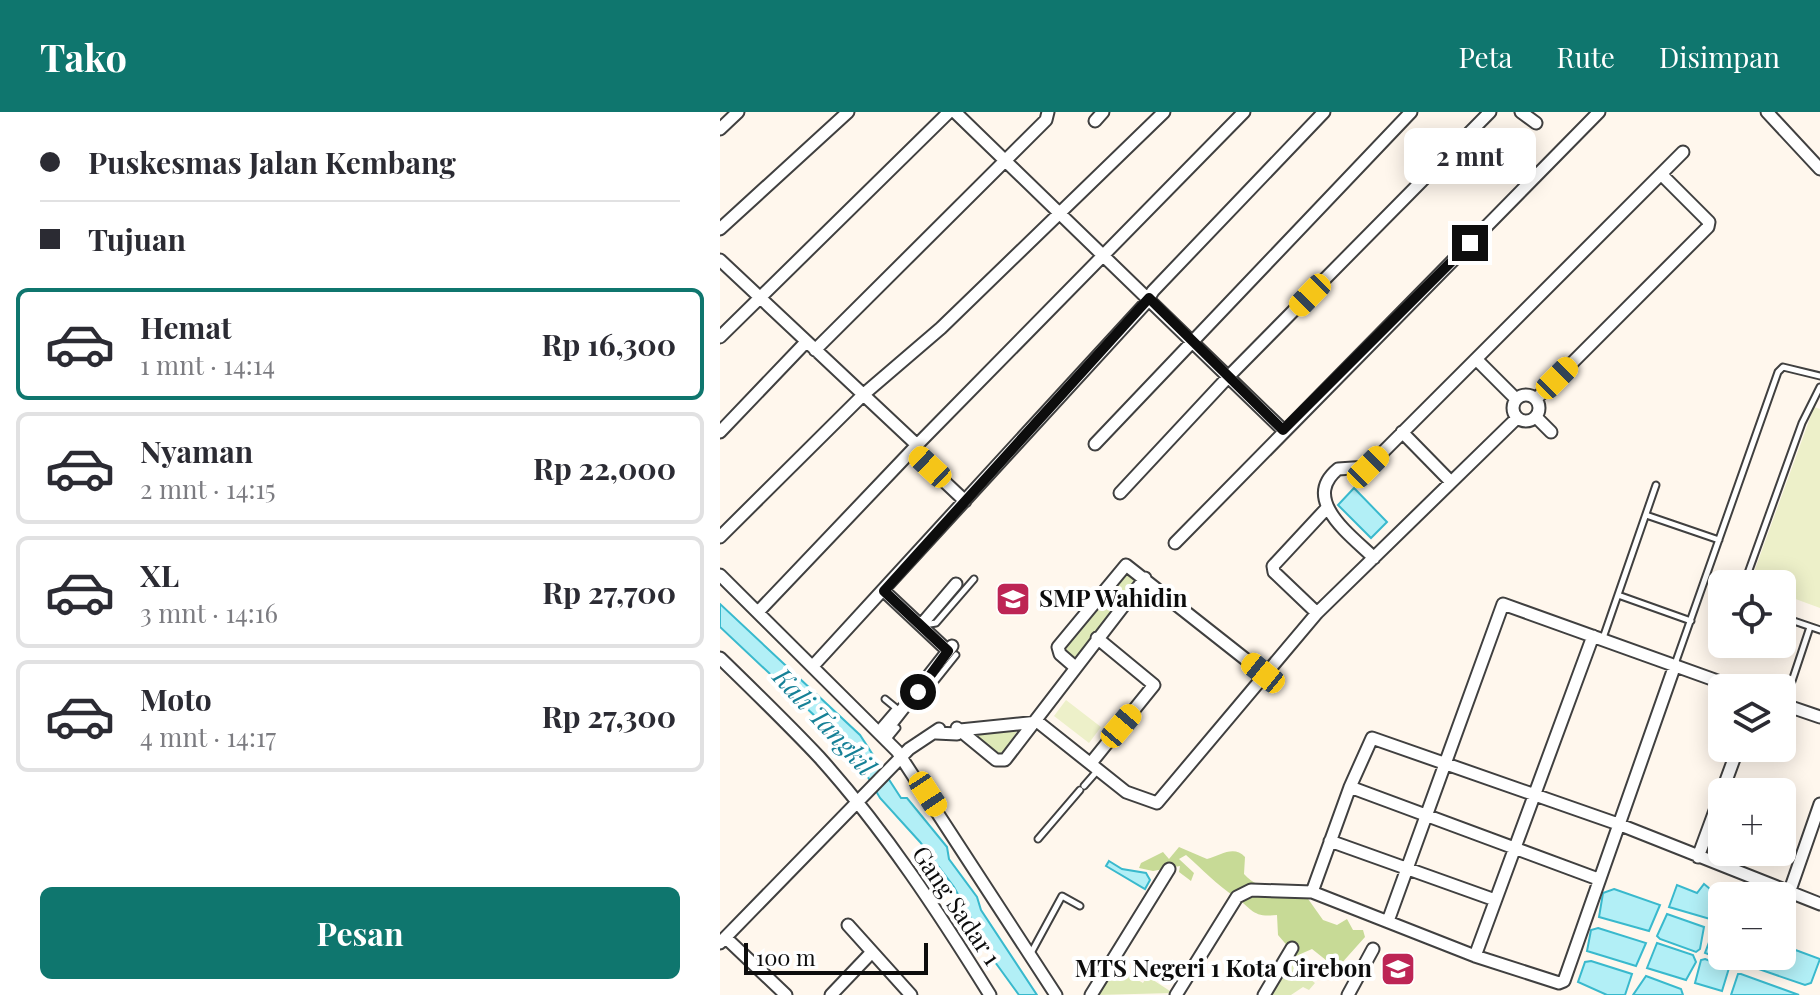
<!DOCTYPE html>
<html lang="id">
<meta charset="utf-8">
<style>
body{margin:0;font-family:"Playfair Display",serif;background:#f2f2f3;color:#2b2b33;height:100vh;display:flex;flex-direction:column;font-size:30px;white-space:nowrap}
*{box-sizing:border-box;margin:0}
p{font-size:26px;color:#7c7c81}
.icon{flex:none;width:44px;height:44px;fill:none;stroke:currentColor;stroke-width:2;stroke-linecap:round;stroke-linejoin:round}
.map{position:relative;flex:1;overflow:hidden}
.side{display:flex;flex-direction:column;background:#fff;width:720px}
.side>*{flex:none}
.guide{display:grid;align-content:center;height:176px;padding:0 40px;background:#fff}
.buttons{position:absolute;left:988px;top:458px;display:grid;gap:16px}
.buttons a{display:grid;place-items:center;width:88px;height:88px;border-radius:12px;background:#fff;box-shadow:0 4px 20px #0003;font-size:40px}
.scale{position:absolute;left:24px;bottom:20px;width:184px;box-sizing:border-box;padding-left:8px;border:4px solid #0d0d0d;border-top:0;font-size:22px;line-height:28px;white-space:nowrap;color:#0d0d0d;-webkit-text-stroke:6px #fff;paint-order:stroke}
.end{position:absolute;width:36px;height:36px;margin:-18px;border:10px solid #0d0d0d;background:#fff;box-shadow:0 0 0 4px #fff}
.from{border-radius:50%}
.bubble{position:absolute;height:56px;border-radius:12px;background:#fff;box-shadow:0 4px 20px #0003;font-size:26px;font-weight:700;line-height:56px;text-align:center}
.car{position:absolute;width:24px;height:48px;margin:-24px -12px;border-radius:10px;box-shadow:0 0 6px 2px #0007;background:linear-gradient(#f5c518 24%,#345 0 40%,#f5c518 0 76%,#345 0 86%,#f5c518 0)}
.guide b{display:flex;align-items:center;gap:28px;height:76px;font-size:30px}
.guide b+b{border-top:2px solid #e1e1e2}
.guide i{width:20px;height:20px;background:#2b2b33}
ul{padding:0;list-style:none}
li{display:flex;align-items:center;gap:24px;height:112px;margin:0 16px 12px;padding:0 24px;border:4px solid #e1e1e2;border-radius:12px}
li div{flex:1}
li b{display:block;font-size:30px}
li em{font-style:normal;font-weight:700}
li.selected{border-color:#0f766e}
li>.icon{width:72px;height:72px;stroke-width:1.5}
.primary-button{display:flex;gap:16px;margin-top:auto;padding:16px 40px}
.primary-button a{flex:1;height:92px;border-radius:12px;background:#0f766e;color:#fff;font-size:32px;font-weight:700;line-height:92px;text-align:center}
header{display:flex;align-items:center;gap:48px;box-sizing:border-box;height:112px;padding:0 40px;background:#0f766e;color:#fff}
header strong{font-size:38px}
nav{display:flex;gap:44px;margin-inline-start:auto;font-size:28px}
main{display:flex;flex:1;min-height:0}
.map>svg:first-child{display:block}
.green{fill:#dee9b7}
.forest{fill:#c7da96}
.pitch{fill:#edf0c9}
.water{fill:#b2eff6;stroke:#39b9cd;stroke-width:2}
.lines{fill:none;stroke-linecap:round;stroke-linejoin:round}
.lane-casing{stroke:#404040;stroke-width:9}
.street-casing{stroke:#404040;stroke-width:15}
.lane{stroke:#fff;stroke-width:5}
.street{stroke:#fff;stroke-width:11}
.route{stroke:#0d0d0d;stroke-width:10}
.labels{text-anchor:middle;stroke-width:8;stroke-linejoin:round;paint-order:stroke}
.poi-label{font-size:24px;font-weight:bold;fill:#0d0d0d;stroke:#fff;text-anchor:start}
.street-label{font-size:24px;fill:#0d0d0d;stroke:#fff}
.water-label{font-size:26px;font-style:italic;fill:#168197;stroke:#fff}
</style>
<header>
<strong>Tako</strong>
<nav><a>Peta</a><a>Rute</a><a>Disimpan</a></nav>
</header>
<main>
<section class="side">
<div class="guide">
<b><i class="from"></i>Puskesmas Jalan Kembang</b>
<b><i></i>Tujuan</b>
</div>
<ul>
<li class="selected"><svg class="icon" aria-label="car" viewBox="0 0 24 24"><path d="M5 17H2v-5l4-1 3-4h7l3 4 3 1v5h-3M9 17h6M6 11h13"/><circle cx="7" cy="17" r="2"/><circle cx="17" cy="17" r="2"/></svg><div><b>Hemat</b><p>1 mnt · 14:14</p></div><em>Rp 16,300</em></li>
<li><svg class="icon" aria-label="car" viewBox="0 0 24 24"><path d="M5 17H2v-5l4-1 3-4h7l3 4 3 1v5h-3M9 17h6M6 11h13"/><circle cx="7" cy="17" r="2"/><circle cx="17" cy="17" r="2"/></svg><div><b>Nyaman</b><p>2 mnt · 14:15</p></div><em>Rp 22,000</em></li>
<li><svg class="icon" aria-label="car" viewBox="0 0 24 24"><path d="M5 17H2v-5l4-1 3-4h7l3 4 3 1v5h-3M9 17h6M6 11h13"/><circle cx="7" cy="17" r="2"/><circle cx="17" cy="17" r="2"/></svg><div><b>XL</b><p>3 mnt · 14:16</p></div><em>Rp 27,700</em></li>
<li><svg class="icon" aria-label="car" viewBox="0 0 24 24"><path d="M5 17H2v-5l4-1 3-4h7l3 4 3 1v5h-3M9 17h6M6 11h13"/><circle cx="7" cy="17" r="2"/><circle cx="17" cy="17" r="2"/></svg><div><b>Moto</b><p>4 mnt · 14:17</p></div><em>Rp 27,300</em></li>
</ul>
<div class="primary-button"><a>Pesan</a></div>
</section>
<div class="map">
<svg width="1100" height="883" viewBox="0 0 1100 883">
<rect width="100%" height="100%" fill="#fff7ed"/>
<path class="green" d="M405 459 416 467V471L356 546H352L344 535Z
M298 618 280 644 255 624V623Z
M569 851 595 871 589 878 583 875 571 883H551Z
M394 854 423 871 427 864 453 881 376 883Z"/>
<path class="forest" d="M459 735 487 747C501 743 514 733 525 745L524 762C541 780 562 780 586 784L603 808 617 813 627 807 633 818H643L645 825 620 853 621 860 592 837 576 844 558 823 557 803C532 806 533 797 515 785 496 772 483 758 466 743L459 747 474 761 471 769 459 760 460 754 433 759 419 756 421 751 443 740 449 747Z"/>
<path class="pitch" d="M1094 295 1100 297V496L1062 482V472L1030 471Z
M346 588 381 615 369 631 334 604Z"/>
<path class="water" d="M634 376 667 410 651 426 618 393Z
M0 492 140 623 181 686H187L227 735 229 747 257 785 261 798 317 883H299L275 850 234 775 200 730 160 686 145 660 113 621 0 515Z
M389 749 402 757 426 761 430 768 425 777 386 754Z
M984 772 995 781 990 807 949 795 957 773 977 781Z
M894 777 940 793 929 819 879 805 883 781Z
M947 802 984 815 980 837 976 840 940 827 937 824Z
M878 816 926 831 916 854 867 839 871 818Z
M994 817H1002V844H1013L1007 849 985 841Z
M937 831 973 843 976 850 966 868 927 856Z
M1062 833 1100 847 1091 871 1085 873 1024 852 1021 848 1022 844H1062Z
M985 847 1009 856 1002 879 975 871 981 848Z
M871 849 912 862 905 883H887L858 870 865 850Z
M1018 862H1021L1079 883H1011Z
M926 864 961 877 963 883H913Z"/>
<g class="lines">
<g class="lane-casing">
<path id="lane" d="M926 403 999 428
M1024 472 1082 311 1100 275
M898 483 971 509
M1062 505 1100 518
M204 513 216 511 254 467
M883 526 936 373
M955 552 1058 260 1063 255 1100 264
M200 588 236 543
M1064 593 1090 515
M158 617 176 596 165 587
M168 627 177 616
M364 674 378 658
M318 727 360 678
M311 841 342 784 360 794"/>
</g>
<g class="street-casing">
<path id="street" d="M235 0 563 318
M801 0 816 11
M1047 0 1100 57
M375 9 383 0
M0 17 18 0
M0 117 128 0
M0 148 197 333 524 0
M0 225 229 0
M95 238 326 8 328 0
M756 247 796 287
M793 296a13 13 0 1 1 26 0a13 13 0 1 1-26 0Z
M816 287 988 115 989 110 941 62
M816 305 831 320
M0 320 86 230
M682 320 731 370
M375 332 691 0
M192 339 245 389
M400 381 509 264 770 0
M0 425 144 282 221 216 444 0
M455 431 879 0
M654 446C632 424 580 388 618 357L648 355 963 40
M0 463 177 639 336 883
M164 479 228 539
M38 500 197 333
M597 501 554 460 553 454 606 397
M201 513 236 472
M0 546C33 578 67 611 99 645 164 717 219 801 270 883
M93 554 425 192 433 179 604 0
M355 555 340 542 338 535 406 453 543 561
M1062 592 1100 605
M237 616 276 648H285L425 466
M216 621 237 622 240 618 318 610 406 680 437 691 597 501 797 306
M163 622 232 534
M371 651 434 573 377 526
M630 675 878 767
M610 729 775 788
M978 745 1018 636
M592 780 630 675 652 626 898 712 1100 792
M1069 781 1100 692
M668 809 783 492 1017 576
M128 813 191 883
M6 826 66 883
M0 831 189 637 219 617
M755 844 873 524
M111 883 152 840
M371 883 449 757
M456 883 517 785 531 778 592 780 755 844 839 871 844 869 955 553
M544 883 572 836
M628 883 653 837"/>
</g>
<use href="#lane" class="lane"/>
<use href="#street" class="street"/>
</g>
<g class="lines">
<path class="route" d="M198 580 228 539 164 479 429 186 563 318 750 131"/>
</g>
<defs>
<g id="school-square" transform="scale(1.8)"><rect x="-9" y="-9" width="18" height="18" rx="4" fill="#bd2555" stroke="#fff"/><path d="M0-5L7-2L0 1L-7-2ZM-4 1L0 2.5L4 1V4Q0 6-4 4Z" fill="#fff"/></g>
</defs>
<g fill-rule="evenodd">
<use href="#school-square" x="293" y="487"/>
<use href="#school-square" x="678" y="857"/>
</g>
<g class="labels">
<g class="poi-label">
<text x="319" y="495">SMP Wahidin</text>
<text x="652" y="865" text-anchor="end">MTS Negeri 1 Kota Cirebon</text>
</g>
<g class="street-label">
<text transform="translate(236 794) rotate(56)" y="8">Gang Sadar 1</text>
</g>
<g class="water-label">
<text transform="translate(104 610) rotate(47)" y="9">Kali Tangkil</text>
</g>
</g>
</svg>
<div class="buttons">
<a><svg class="icon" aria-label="locate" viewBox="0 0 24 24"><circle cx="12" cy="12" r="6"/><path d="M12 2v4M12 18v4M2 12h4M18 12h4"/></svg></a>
<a><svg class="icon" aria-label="layers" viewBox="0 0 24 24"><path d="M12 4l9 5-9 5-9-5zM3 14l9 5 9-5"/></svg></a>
<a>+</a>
<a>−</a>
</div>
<div class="scale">100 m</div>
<i class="end from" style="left:198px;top:580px"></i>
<i class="end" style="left:750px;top:131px"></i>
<div class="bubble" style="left:684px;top:16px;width:132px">2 mnt</div>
<i class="car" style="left:590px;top:183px;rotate:224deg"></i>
<i class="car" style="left:837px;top:266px;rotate:45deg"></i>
<i class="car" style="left:210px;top:355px;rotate:313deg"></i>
<i class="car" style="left:648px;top:355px;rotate:45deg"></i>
<i class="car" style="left:543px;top:561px;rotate:309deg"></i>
<i class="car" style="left:401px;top:614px;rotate:40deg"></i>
<i class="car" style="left:208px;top:682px;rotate:147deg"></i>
</div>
</main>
